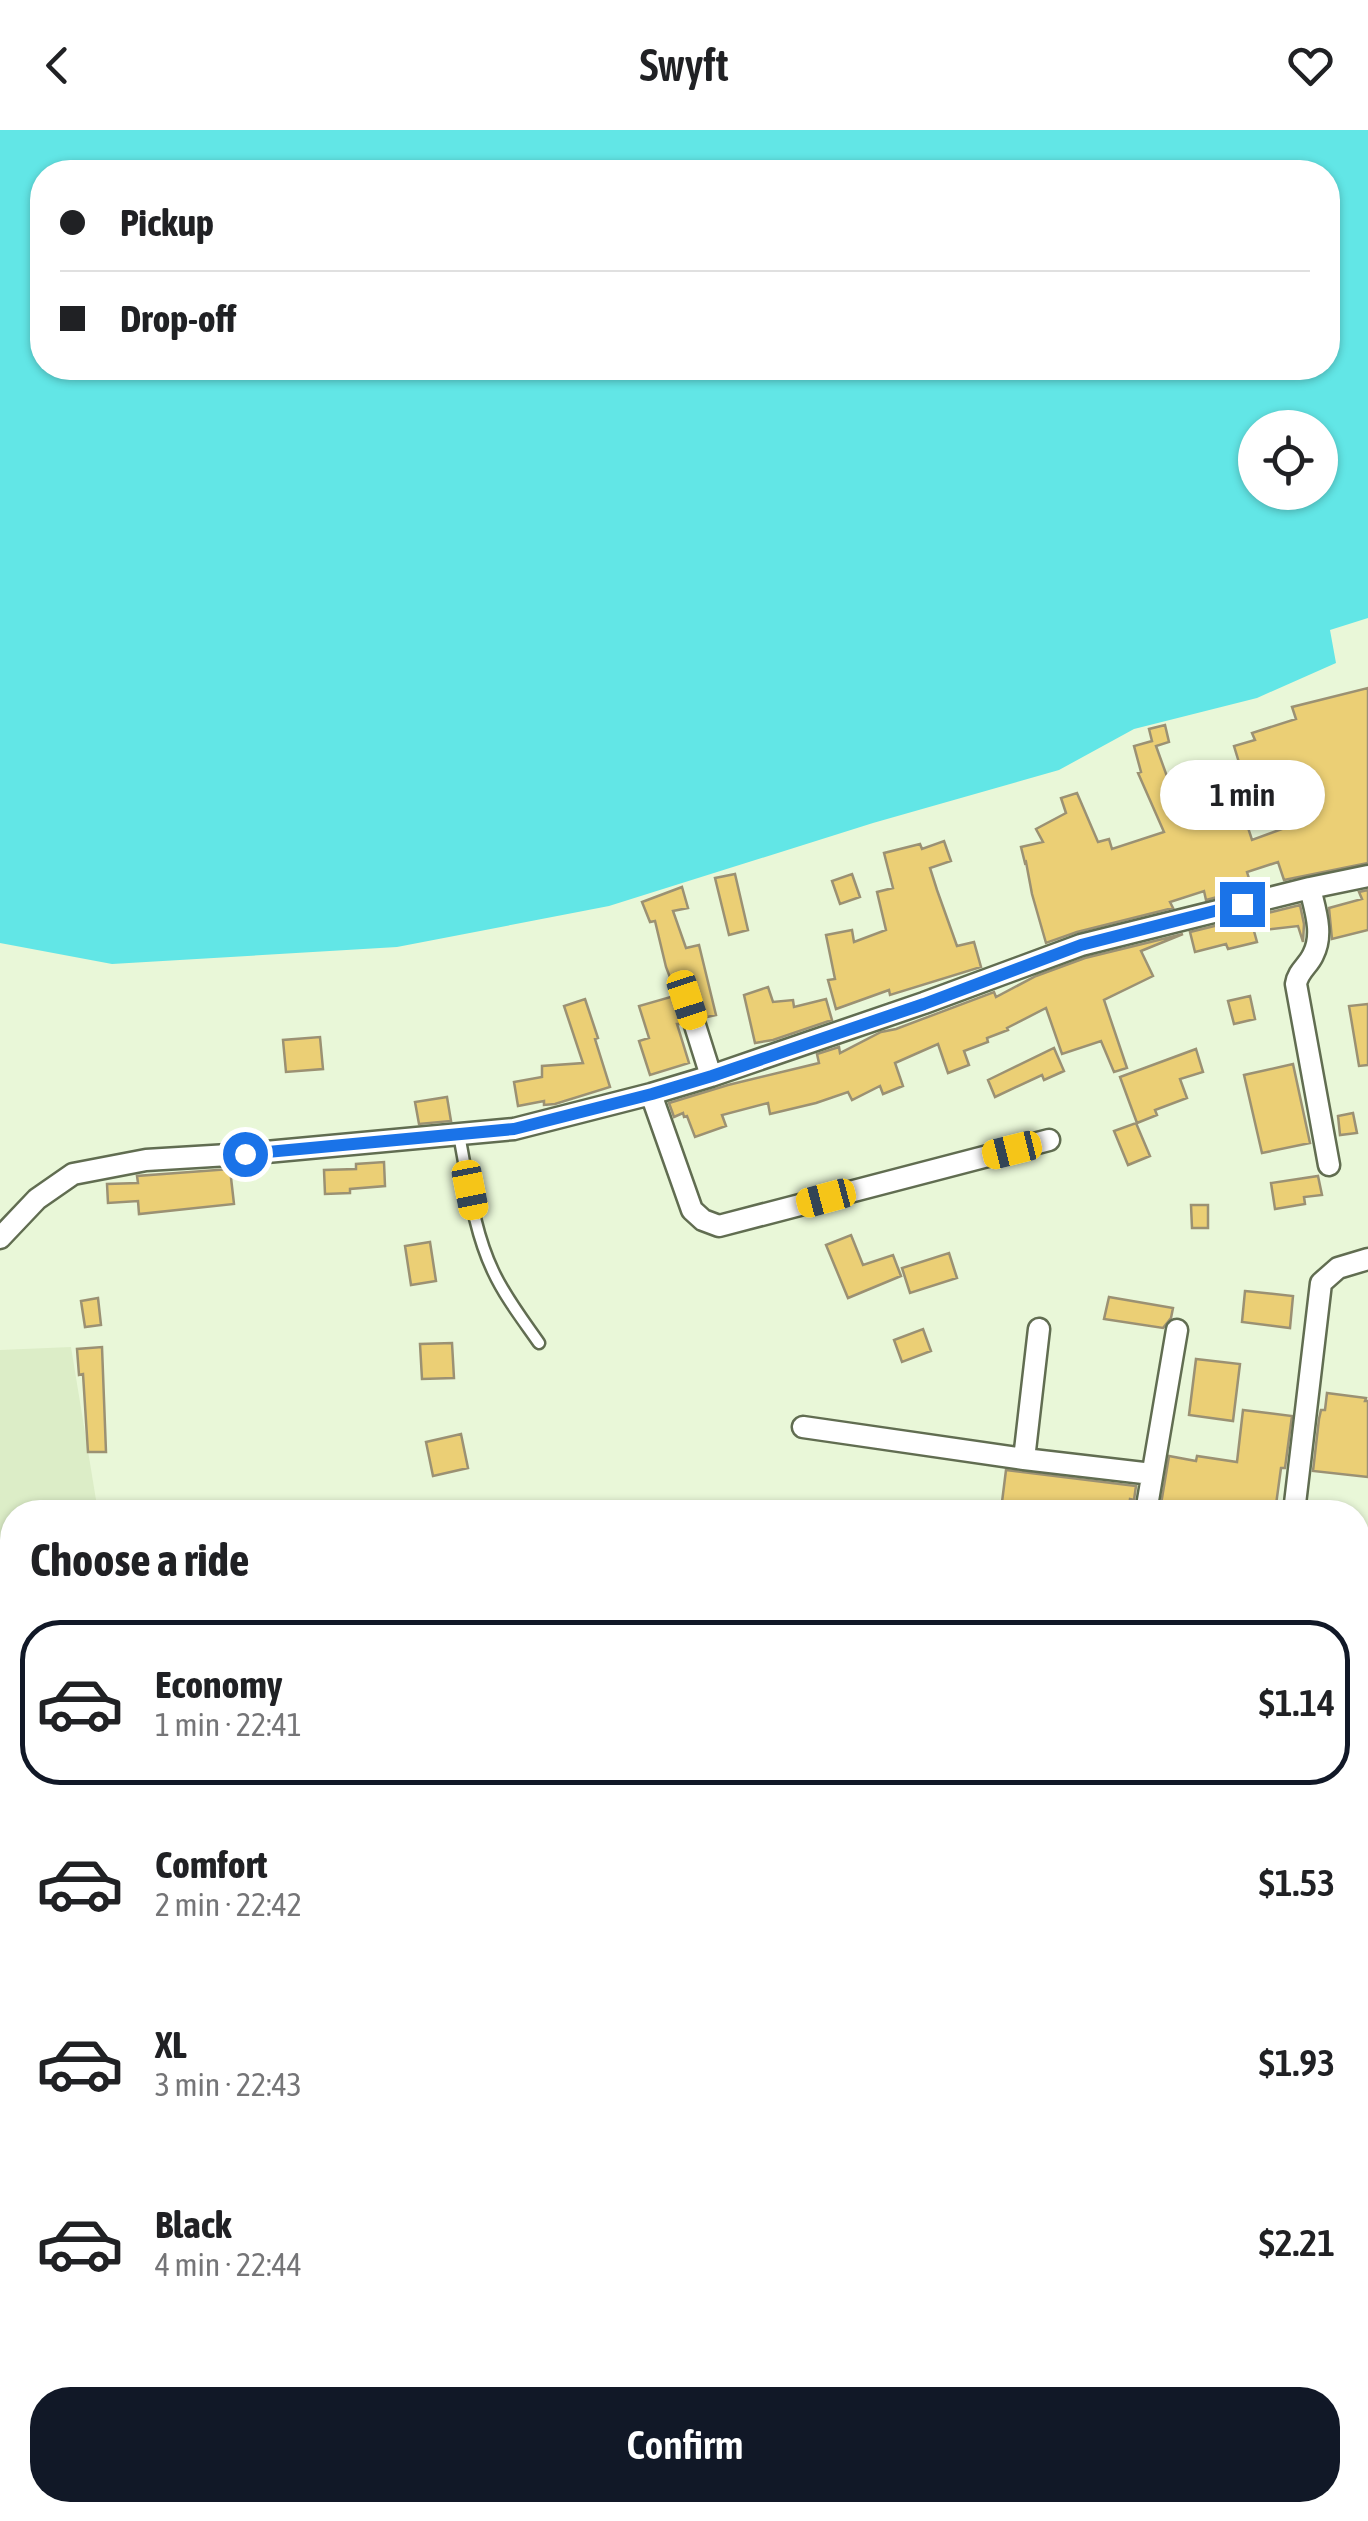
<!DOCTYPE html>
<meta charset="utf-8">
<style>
body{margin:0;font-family:"Asap Condensed",sans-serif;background:#f2f2f2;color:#202124;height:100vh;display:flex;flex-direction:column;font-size:38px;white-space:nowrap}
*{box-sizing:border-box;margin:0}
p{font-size:32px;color:#757577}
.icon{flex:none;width:55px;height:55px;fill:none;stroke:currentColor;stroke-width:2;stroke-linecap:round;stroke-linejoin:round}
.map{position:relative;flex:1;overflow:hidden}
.drawer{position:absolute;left:0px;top:1370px;width:1370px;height:1022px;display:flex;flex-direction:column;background:#fff;border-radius:40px 40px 0 0;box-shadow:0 2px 8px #0004}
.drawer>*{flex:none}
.top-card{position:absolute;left:30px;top:30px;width:1310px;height:220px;border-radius:40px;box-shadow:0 2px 8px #0004;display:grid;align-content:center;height:220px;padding:0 30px;background:#fff}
.tools{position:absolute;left:1238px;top:280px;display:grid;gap:20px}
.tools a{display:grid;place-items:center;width:100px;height:100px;border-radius:50%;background:#fff;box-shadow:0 2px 8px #0004;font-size:50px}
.end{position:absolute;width:45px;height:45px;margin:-22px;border:12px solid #1a73e8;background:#fff;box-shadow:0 0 0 5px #fff}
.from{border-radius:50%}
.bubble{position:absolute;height:70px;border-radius:35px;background:#fff;box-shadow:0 2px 8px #0004;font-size:32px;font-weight:600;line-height:70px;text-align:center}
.car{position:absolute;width:30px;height:60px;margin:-30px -15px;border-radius:12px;box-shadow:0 0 8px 2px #0007;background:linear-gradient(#f5c518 24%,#345 0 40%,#f5c518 0 76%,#345 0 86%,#f5c518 0)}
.top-card b{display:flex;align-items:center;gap:35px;height:95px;font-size:38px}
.top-card b+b{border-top:2px solid #e0e0e0}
.top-card i{width:25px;height:25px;background:#202124}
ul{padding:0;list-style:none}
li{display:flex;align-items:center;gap:30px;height:165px;margin:0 20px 15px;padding:0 10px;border:5px solid transparent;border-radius:40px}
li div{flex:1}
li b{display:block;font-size:38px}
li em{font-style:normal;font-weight:600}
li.current{border-color:#111827}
li>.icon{width:90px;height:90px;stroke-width:1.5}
h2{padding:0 30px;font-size:45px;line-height:120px}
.button{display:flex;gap:20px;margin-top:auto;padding:20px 30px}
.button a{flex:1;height:115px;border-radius:40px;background:#111827;color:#fff;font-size:40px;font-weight:600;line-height:115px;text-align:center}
header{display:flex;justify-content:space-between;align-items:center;height:130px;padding:0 30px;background:#fff;font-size:45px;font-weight:600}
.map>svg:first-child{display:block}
.built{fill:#dcedc7}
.water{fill:#62e6e6;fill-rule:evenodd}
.building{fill:#ebcf75;stroke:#9b9173;stroke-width:2.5;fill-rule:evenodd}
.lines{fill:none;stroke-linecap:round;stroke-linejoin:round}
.service-casing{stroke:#616d51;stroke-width:15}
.minor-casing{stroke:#616d51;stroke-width:25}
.service{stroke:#fff;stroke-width:10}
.minor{stroke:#fff;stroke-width:20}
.route{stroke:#1a73e8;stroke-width:12}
</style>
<header><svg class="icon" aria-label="back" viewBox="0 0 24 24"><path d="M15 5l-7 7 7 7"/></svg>Swyft<svg class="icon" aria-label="heart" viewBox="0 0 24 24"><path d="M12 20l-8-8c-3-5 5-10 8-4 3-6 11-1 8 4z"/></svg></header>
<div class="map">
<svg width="1368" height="2391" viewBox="0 0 1368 2391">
<rect width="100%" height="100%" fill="#e9f7d8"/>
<path class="built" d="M71 1217 98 1382H12V1584L6 1585 5 1662 0 1663V1220Z"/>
<path class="water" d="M0 0H1368V488L1330 500 1336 533 1257 568 1134 599 1059 640 873 693 609 776 397 817 112 834 0 813ZM42 42H1328V238H42ZM1255 298H1320V362H1255Z"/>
<path class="building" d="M1368 558V733L1284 750 1278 732 1247 742 1252 758 1206 770 1204 761 1170 772 1173 778 1077 802 1046 813 1032 764 1026 732 1025 733 1021 717 1043 712 1036 699 1066 683 1061 668 1077 663 1098 712 1109 709 1112 719 1164 702 1138 643 1141 642 1134 616 1152 611 1149 599 1165 595 1169 612 1156 616 1169 652 1189 645 1193 654 1241 639 1234 616 1255 610 1252 603 1296 589 1292 577ZM1269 652 1282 699 1252 710 1236 661Z
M944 711 951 731 930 738 937 760 957 816 974 812 981 837 890 865 889 860 836 879 828 850 835 849 826 805 852 800 854 812 886 800 877 762 893 758 884 723 920 714 922 719Z
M735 744 748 800 729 805 715 748Z
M852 744 860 767 840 774 832 751Z
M682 757 688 778 673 781 686 818 699 815 716 885 707 887 700 866 695 859 684 857 676 863 666 837 655 791 650 792 642 772Z
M1368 760V800L1332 809 1329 778 1362 769 1359 762Z
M1300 775 1304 794 1303 812 1298 796 1254 801 1257 812 1228 819 1226 814 1195 822 1190 802Z
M1183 804 1141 821 1153 846 1104 870 1127 938 1114 942 1101 911 1062 924 1046 878 1007 898 1008 900 987 908 988 912 964 921 969 935 948 943 938 914 895 933 903 956 883 964 880 956 852 970 848 962 816 973 770 984 768 973 722 985 726 996 695 1007 687 986 684 987 683 983 674 987 669 973 728 955 819 933 817 924 839 917 840 923 881 902 896 899 994 862 996 867 1036 846 1085 828Z
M768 857 773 872 793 870 794 877 826 869 832 890 773 910 755 913 744 865Z
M674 866 680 894H677L689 933 650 945 639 911 649 908 639 876Z
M1250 866 1255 889 1234 894 1228 871Z
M585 869 598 908 595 909 610 957 555 974 544 975V971L518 976 514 952 542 947V936L583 933 564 876Z
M1368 874V935L1359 936 1349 876Z
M320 907 323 939 286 942 283 910Z
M1054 918 1064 941 1044 950 1042 945 995 967 988 950Z
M1196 919 1203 942 1180 949 1187 968 1155 980 1157 985 1137 993 1120 947Z
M1293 934 1310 1013 1262 1023 1244 945Z
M447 967 451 991 419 994 415 972Z
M1353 983 1357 1003 1340 1005 1338 986Z
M1136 993 1150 1026 1128 1035 1114 1001Z
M384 1032 385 1056 350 1059V1063L325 1064 324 1040 356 1039V1034Z
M230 1039 234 1074 139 1084 138 1071 108 1073 107 1054 138 1053 137 1046Z
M1318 1046 1322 1065 1304 1067 1305 1074 1275 1079 1271 1053Z
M1191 1075H1208V1098H1192Z
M851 1105 863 1135 893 1125 901 1146 848 1168 826 1115Z
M430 1112 436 1151 411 1155 405 1116Z
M949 1123 957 1148 910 1163 902 1138Z
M1245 1161 1293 1166 1290 1198 1242 1192Z
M1109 1167 1173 1178 1171 1188 1163 1198 1104 1189Z
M98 1168 101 1195 85 1197 81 1171Z
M923 1199 931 1221 902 1232 894 1210Z
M452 1213 454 1248 422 1249 420 1214Z
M102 1217 106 1322H88L83 1244 79 1245 77 1219Z
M1196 1229 1240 1234 1233 1291 1189 1285Z
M1327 1263 1366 1268 1365 1271H1368V1347L1313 1341 1319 1289 1321 1280H1325Z
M1243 1280 1292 1286 1285 1338H1281L1275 1382H1189L1190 1378 1161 1374 1169 1326 1196 1331 1197 1326 1237 1332Z
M461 1304 468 1338 433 1346 426 1312Z
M1006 1340 1136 1356 1134 1370 1130 1369 1128 1382 1081 1380 1080 1382H1018L1001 1380Z"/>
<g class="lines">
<g class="service-casing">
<path id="service" d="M459 1005C468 1050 473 1099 493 1141 505 1167 523 1190 539 1213
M0 1465 12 1464
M0 1931 12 1941
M133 2380 136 2391"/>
</g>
<g class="minor-casing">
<path id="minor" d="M1310 758C1315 780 1324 804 1313 825 1308 836 1298 841 1296 854L1329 1035
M687 870 711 946
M651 964 692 1080 703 1090 719 1096 1049 1010
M0 1108 37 1069 73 1044 146 1030 245 1024 514 999 651 964 711 946 924 873 1081 815 1310 758 1368 746
M1039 1199 1024 1329 1152 1344
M803 1297 1024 1329
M1146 1382 1177 1200
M1294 1382 1321 1153 1338 1138 1368 1129
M1358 1519H1368
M1358 1914 1368 1916
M1358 2116 1368 2033
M1237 2380 1286 2391
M789 2391 791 2380
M907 2391 908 2380
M1035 2391 1036 2380
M1323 2391 1324 2380"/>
</g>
<use href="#service" class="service"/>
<use href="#minor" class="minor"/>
</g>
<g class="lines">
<path class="route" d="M245 1024 514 999 652 964 712 946 924 874 1081 815 1242 774"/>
</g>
</svg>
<div class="tools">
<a><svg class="icon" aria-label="locate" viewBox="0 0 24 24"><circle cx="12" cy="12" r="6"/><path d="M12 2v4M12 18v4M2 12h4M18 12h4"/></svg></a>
</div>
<i class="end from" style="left:245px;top:1024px"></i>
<i class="end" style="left:1242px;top:774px"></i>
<div class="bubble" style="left:1160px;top:630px;width:165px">1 min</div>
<i class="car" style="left:687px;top:870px;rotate:162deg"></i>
<i class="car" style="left:1012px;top:1020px;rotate:256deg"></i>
<i class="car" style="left:470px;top:1060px;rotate:169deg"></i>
<i class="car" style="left:826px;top:1068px;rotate:255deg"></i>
<div class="top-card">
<b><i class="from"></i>Pickup</b>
<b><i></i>Drop-off</b>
</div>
<section class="drawer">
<h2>Choose a ride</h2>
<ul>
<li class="current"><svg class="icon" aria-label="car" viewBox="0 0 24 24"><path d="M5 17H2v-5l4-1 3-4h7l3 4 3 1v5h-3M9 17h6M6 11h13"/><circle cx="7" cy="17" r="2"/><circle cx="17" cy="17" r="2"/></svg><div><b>Economy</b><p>1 min · 22:41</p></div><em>$1.14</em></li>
<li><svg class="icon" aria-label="car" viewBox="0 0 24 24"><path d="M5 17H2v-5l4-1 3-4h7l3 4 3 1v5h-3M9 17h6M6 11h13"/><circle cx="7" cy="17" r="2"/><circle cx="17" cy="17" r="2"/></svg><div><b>Comfort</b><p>2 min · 22:42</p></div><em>$1.53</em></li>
<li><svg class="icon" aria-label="car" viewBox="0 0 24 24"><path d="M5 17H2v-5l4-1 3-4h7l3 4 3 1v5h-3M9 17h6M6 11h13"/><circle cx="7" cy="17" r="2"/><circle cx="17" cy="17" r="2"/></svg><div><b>XL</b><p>3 min · 22:43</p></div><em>$1.93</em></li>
<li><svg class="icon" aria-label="car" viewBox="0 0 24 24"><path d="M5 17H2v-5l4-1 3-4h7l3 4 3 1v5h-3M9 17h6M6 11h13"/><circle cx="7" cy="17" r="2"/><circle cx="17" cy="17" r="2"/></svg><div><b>Black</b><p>4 min · 22:44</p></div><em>$2.21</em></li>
</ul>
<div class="button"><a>Confirm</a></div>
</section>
</div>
